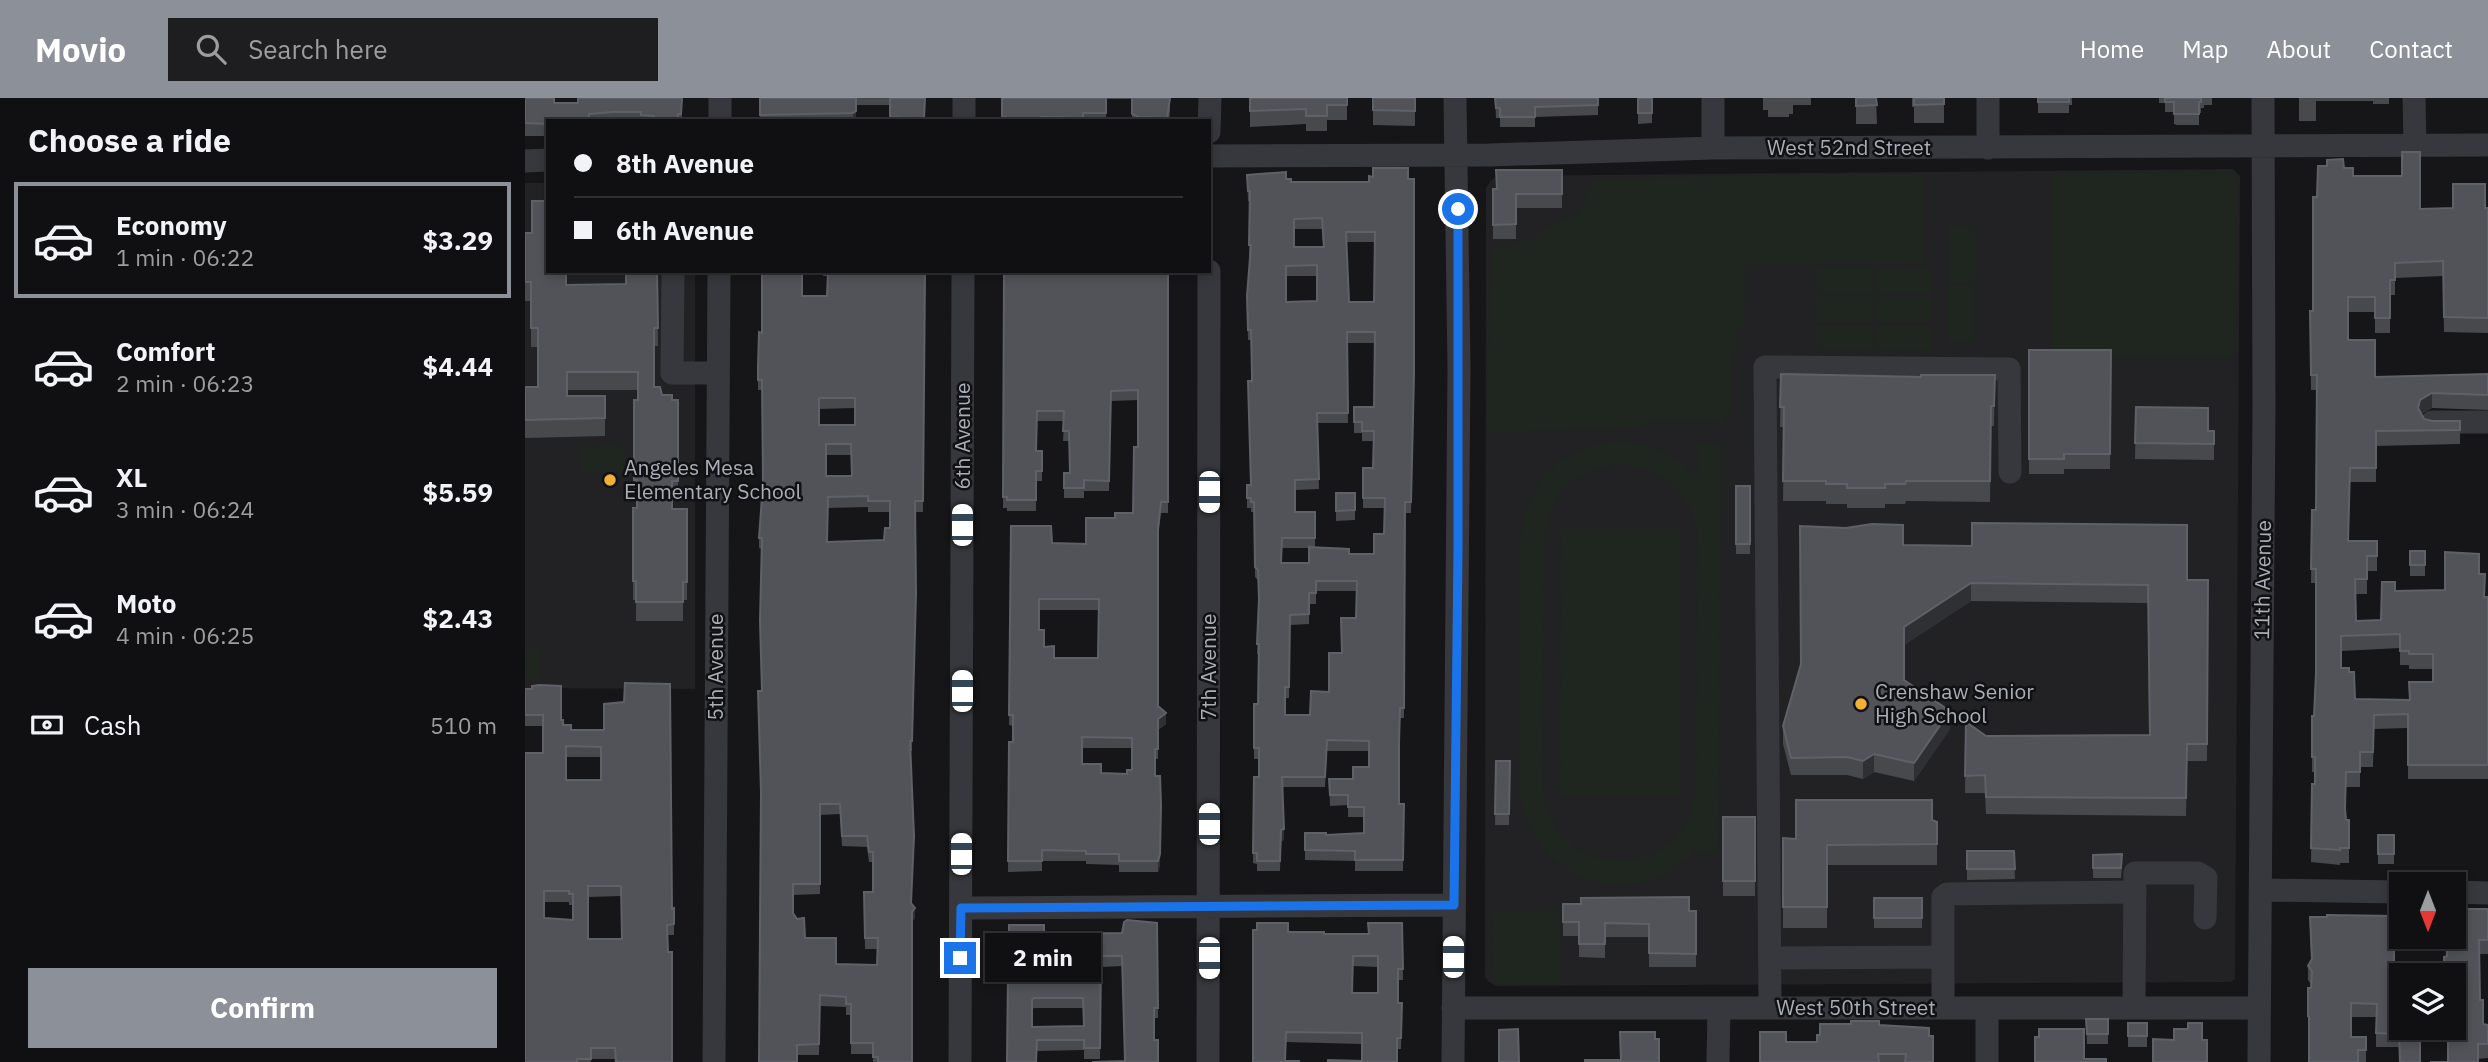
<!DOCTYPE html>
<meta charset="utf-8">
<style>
body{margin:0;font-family:"IBM Plex Sans",sans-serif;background:#1e1e20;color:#f1f3f6;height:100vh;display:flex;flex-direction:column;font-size:26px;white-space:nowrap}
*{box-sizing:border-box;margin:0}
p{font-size:23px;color:#9c9d9f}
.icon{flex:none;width:38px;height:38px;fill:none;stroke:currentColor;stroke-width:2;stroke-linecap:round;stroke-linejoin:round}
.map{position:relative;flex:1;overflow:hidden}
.drawer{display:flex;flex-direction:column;background:#101012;width:525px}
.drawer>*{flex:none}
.banner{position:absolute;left:21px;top:21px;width:665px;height:154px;border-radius:0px;box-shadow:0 4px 10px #0003,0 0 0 2px #303032;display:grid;align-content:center;height:154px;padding:0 28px;background:#101012}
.needle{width:46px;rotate:180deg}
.controls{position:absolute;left:1864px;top:774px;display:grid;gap:14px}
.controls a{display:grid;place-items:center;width:77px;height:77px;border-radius:0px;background:#101012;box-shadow:0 4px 10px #0003,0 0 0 2px #303032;font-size:35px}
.end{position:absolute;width:32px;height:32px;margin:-16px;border:9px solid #1a73e8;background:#fff;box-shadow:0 0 0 4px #fff}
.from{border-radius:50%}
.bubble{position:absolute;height:49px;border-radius:0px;background:#101012;box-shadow:0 4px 10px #0003,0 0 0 2px #303032;font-size:23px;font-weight:700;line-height:49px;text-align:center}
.car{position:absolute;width:21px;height:42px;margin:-21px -10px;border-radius:9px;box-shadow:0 0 5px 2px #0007;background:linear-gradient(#fff 24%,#345 0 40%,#fff 0 76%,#345 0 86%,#fff 0)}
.banner b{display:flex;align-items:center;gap:24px;height:66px;font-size:26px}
.banner b+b{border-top:2px solid #303032}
.banner i{width:18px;height:18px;background:#f1f3f6}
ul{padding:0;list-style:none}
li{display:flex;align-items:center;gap:21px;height:116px;margin:0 14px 10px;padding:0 14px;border:4px solid transparent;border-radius:0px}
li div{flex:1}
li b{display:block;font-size:26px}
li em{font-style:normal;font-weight:700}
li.selected{border-color:#8c9099}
li>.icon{width:63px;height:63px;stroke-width:1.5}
h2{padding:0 28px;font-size:32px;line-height:84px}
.pay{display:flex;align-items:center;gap:18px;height:77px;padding:0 28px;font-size:26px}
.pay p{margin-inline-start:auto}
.button{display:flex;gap:14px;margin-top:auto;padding:14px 28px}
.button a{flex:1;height:80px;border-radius:0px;background:#8c9099;color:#fff;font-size:28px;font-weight:700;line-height:80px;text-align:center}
header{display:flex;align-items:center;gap:42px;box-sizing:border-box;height:98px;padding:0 35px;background:#8c9099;color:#fff}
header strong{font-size:33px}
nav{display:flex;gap:38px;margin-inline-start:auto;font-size:24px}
.search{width:490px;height:63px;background:#1e1e20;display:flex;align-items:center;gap:18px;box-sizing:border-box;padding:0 24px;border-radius:0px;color:#9c9d9f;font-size:26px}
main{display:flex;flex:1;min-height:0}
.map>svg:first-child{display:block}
.built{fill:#222225}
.green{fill:#1e261f;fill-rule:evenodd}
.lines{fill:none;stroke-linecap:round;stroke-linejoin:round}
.minor{stroke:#37383d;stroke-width:23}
.wall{fill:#47494d;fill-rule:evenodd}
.shaded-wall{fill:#2f3033}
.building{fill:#525359;stroke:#5f6168;stroke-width:2;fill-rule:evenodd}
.route{stroke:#1a73e8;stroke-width:9}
.poi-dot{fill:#f2b134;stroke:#111113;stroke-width:2.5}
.labels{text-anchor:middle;stroke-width:5;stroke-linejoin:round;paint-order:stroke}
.street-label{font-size:21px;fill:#a8adb8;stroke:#111113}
.poi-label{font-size:21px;fill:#a8adb8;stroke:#111113;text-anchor:start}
</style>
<header>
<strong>Movio</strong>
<div class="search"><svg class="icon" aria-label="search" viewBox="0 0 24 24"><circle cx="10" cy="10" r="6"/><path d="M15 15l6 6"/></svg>Search here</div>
<nav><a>Home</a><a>Map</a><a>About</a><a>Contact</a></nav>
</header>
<main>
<section class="drawer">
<h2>Choose a ride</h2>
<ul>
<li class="selected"><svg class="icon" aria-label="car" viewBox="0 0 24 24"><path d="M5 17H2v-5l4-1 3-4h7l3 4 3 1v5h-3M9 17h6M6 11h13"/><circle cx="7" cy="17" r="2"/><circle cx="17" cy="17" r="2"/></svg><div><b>Economy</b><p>1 min · 06:22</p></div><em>$3.29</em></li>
<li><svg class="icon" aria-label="car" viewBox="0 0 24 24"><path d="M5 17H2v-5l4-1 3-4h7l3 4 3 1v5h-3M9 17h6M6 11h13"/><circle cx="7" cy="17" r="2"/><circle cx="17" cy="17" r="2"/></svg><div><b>Comfort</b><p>2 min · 06:23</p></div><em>$4.44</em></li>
<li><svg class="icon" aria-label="car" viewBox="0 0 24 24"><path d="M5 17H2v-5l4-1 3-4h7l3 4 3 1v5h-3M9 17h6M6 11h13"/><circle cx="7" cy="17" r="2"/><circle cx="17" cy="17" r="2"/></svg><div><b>XL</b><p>3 min · 06:24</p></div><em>$5.59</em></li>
<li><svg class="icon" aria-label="car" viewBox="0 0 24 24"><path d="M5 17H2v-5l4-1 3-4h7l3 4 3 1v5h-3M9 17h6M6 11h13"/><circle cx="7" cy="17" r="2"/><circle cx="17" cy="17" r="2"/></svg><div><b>Moto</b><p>4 min · 06:25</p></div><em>$2.43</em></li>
</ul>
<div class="pay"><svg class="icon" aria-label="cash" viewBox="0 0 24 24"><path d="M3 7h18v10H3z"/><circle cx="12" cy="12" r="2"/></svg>Cash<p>510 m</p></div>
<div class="button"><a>Confirm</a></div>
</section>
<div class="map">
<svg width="1963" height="964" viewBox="0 0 1963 964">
<rect width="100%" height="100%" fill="#161618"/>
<path class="built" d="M1708 71 1715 78 1710 881 1706 884 971 888 964 884 960 879 961 90 966 82 974 78Z
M0 85H23V173H170V591L0 590Z"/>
<path class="green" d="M1707 74 1712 80 1709 255 1704 260 1527 259V80L1532 75Z
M1220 77H1398V165H1221L1219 230 1212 231V256H1207V313L1198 323H1124L1118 330 961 334 966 150 993 147 1040 119 1053 116 1068 82Z
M1424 128H1450V185H1424Z
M1292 170H1348V196H1292Z
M1351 170 1407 171V196H1351Z
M1423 187H1449V244H1423Z
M1292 198H1348V224H1292Z
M1351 198 1407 199V224H1351Z
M1292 226 1348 227V252H1292Z
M1351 226 1407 227V253L1351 252Z
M1096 343C1127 346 1151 356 1172 379L1173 346H1196L1193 755H1171L1170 752C1106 822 1000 779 994 686L995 442C1000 383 1037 347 1096 343ZM1096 366C1136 370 1162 393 1172 431L1171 688C1162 789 1023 787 1017 686L1019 442C1023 398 1052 369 1096 366Z
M98 347V374H56V348Z
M1036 431H1155V698H1035Z
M0 551H15V581H0Z
M1035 812V886H969L968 813Z"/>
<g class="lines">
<path class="minor" d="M195 0V23
M1889 0 1890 47
M439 23V0
M684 34 685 0
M1188 50V0
M1463 50V0
M684 58 964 57 1188 50 1963 47
M0 63 23 62
M148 173 147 275H193
M1907 324H1963
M1736 792 1876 794
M1928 794 1963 795
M436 810 929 807
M1245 860 1418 859
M928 910H1734
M1245 910 1240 269 1484 271 1485 374
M1418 910V799L1422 796 1610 794
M1609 910 1610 775H1673L1681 780 1680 820
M189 964 194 173
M435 964 438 173
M683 964 684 173
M928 964 934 270 930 0
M1193 964 1194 910
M1462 964V910
M1734 964 1739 308 1738 0"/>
</g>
<path class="wall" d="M0 0 29 5 157 0V23H23V38H0Z
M235 0H400V23H365V7H331V23H235Z
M477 0H645V14L644 23H607V1H581V23H477Z
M725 0H822V22H802V33H781V26L725 29Z
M848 0H890V28L848 27Z
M970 0H1073V17L1010 19V29H975V20H971Z
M1113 0H1127V25L1113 26Z
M1238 0H1286V7H1268V16H1264V19H1243V12H1238Z
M1331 0H1351L1352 26H1331Z
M1387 0H1419V25H1389V9H1387Z
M1513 0H1547V7H1544V15H1513Z
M1634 0H1687V7H1679V10H1676V15H1674V27H1652L1649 26V14H1640V5H1634Z
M1774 0H1864V6H1848V3H1791V23H1774Z
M1819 70 1828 78 1895 111 1963 110V235L1919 234 1918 178 1870 180V197H1865V235H1850V214H1823V242L1850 279 1963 276V312L1907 310 1896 316 1899 321 1907 323H1935V346L1851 348V384H1825L1823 443H1852V473H1842V496H1830L1831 523 1856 522 1870 493 1920 492 1954 476 1959 499H1963V681H1883V630L1849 631 1848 669H1835V689H1821V722H1824V765H1815V767L1786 764 1787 686H1790V674H1787V618H1789L1791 575V485H1786L1787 412H1791L1792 292H1786V289L1785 213H1788L1792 99ZM1875 550V567H1884V571H1908V584L1884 602 1830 601 1816 570V553Z
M1037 72V110H991V141H968V91H971Z
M722 77 761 81 766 84H844L889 288 886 415H880L879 620H875L874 654V706H879L878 773H830V763L780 762V735L801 737 839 735V719H823V707L805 708 804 681H828L844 669V653H802L800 689H757L759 742 756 743 755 773H732V766L728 765 729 679H734V661H729V606H733L734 556H732L734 506 733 482 730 479 729 414H726V410H722V387H725L727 280 726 242H723L722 209 725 158H724L725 103H723ZM769 131H797L798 149H769ZM821 144H850L849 204H824ZM761 178H792V203L761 204ZM822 245H849V309H829V335H837V343H849L848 370H838V410H860L859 436 849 456H824L790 449V414H770V392L794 391 792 325H823ZM757 450H784V465H756ZM791 493H832L831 520 816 555 804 594 785 617H760V600H764L765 527 784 526V506H791Z
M0 135 41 187 101 186 132 173 133 248H129V289L137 297 147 302H153V401H147V411H162V502H158V523H111V502H108V410H112V401H109V302H113V292H42V298H80V338L0 340V289H13V249H6V203H0Z
M298 173H400L398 414H390L387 653H386L387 805 390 820 387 824V964H348V956H326V917H321V909L295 908 294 957H272L237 593V451L234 450V440L238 386 237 292H233V269L237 235 277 198H302L303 178H298ZM330 310V327H294V311ZM301 357H326L327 378H301ZM343 409V414H365V430L359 442 302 444 303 410ZM315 716 317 748 342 749 344 764H348V794H339L340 851H353L352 867 311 866 280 840 268 815V797L295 796V717Z
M479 173H643V415H636L633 441V608L641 626 633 632V661H630L635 767 633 774H594V767L561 766V763H517V773L483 774 484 644H488V628L484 627 486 428 527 445 561 446 590 420 608 415 613 349V302L586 303 584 393H559V400H539V375H545L544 343H538L539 323H512L511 353H517V383H511V413H482V410H478ZM514 512H573V560H529L519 549 514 532ZM557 650H607V672L602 676 576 675 557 666Z
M1504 252H1586L1585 371H1539V376H1504Z
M1256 276 1396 279 1470 277 1469 328H1466L1465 404 1381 403 1380 406H1360V410H1322V406H1301V403H1258L1259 329H1255Z
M1611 309 1683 333H1689V362L1610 361Z
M1211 388H1225V456H1211Z
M811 395H830V422L811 423Z
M1378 447 1662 482H1683L1682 663H1662L1661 718 1461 716 1460 695H1440L1441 624 1461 638 1624 637 1623 505 1446 503 1379 547V582L1425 631 1389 683 1349 674 1338 681 1322 677H1266L1258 646V628Z
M1885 453H1900V478H1885Z
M0 591 36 622 38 627 46 632H79L147 811 149 810V837H142L90 961H66V964H0L18 655V628H0ZM41 659H76V682H41ZM96 798 97 841H63V799ZM19 804H44V807H48V822L19 820Z
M971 663H985L984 727H970Z
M1198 719H1230V798H1198Z
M1407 722 1412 724V767H1302V830H1258V740L1271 741Z
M1853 737H1869V766H1853Z
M1442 753H1489L1490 781 1442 782Z
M1568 757 1597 767 1596 780H1568Z
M1349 800H1397V830H1349Z
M1038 806 1171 813V869H1124V839H1080V860L1054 859V838H1038Z
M1963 811V856H1954V892L1958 926 1963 927V960L1923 964 1928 877H1919V859L1921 858V848L1895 847V853H1869V911L1871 921 1895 964H1874V949H1851V919H1826V939H1841V964H1784V932H1783V890H1786V886L1783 882V868L1786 862 1785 819 1876 838H1928L1940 814Z
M632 825 633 920H629V942L633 964 600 963 597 868 576 869 575 961H559V952L512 953 488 875V860H484V827L519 836 597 835ZM509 910H558L559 928 507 929V912Z
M877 825 878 882H873V905H877L876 951H872L837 963V946L761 944 728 964 763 834 799 836H843ZM828 868 853 869V895H828Z
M1561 921H1583V946H1562Z
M1603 925H1622V949H1603Z
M1354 927 1404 938 1408 964H1235L1261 944H1292Z"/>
<path class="shaded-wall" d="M331 13V23H328V15Z
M1907 295V310L1895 316 1893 310 1895 302Z
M1446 485V503L1379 547V529Z
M1425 613V631L1389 683V665Z
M641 615V626L633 632V621Z
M1349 656V674L1338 681V663Z
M636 707 635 767 633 774V763Z
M759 731V742L756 743 755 773 756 732Z
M390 810V820L387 824V814Z"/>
<path class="building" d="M0 0H29V5H53V0H157L156 16H153V22H129V18L116 17V14H88L64 16V23H23V26L0 25Z
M235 0H331V13L328 15 235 17Z
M365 0H400L399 21 365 19Z
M477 0H581V15H558V20L516 19V23H481V19H477Z
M607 0H645L642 20 614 19 607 16Z
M725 0H822V7H802V18H781V11L725 13Z
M848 0H890V13L848 12Z
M970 0H1073V7L1010 9V19H975V10H971Z
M1113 0H1127V15H1113Z
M1331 0H1351L1352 7 1331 8Z
M1389 0H1419V6L1389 7Z
M1513 0H1544V4H1513Z
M1640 0H1676V4H1674V16H1649V4H1640Z
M1877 54H1895V111L1928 110V86H1960V110H1963V220L1919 219 1918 163 1870 165V182H1865V220H1850V199H1823V242H1850V279L1963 276V297L1907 295 1895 302 1893 310 1899 321 1907 323H1935V332L1851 333V370H1825L1823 443H1852V458H1842V481H1830L1831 523 1856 522 1857 484H1870V493L1920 492V454L1954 456V476H1960L1959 499H1963V667H1883V616L1849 617 1848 654H1835V674H1821L1820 710 1821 722H1824V750H1815V752L1786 750 1787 686H1790V659H1787V618H1789L1791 575V471H1786L1787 412H1791L1792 277H1786V275L1785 213H1788V99H1792L1793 68H1802V62L1818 61 1819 70H1828V78H1877ZM1875 536V553H1884V556H1908V584H1884L1885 602 1830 601 1829 574H1824V570H1816V538Z
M848 70H883V81H889V277L886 404H880L879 610H875L874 645V706H879L878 762H830V753L780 752V735H801V737L839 735V709H823V697H805L804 681H828V669H844V643L802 642 800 679H757L759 731 756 732 755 763H732V755H728L729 679H734V650H729V606H733L734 546H732L734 501 733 472 730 469 729 404H726V400H722V387H726L723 283H727V277L726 232H723L722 198 726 147H724L725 93H723L722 77 761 74V81H766V84H844V78L848 79ZM797 120 799 149H769V121ZM821 134H850L849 204H824ZM792 167V203L761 204V168ZM822 234H850L849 309H829V324H837V333H849L848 370H838V400H860L859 436H849V456H824V451L784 449V465H756L757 440H790V414H770V382L794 381 792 315H823ZM791 483H832L831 520H816L817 555H804V594L786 593 785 617H760V589H764L765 517 784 516V495H791Z
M971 72H1037V96H991V126L968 127V91H972Z
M7 103H23V173H41V187L101 186V173H132L133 230H129V289H135L137 297H147V302H153V383H147V411H162V484H158V504H111V483H108V410H112V382H109V302H113V274H42V298H80V320L0 322V289H13V230H6V184H0V135H7Z
M237 173H277V198H302L303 173H400L398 403H390L391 495 387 643H385L389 738 386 805 390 810 387 814V964H353V959H348V945H326V906H321V899L295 897 294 946 272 947V964H234L236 694 233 593H237L235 523 237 440H234L238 385 237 282H233V269L234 234 237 235ZM294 300H330V327H294ZM301 346H326L327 378H301ZM343 398V403H365V430H360L359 442 302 444 303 399ZM295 706H315L317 738H342L344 754H348V794H339L340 840H353L352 867 311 866V840H280L279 820 272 821 268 815V786H295Z
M479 173H643V404H636L633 430V608L641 615 633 621V651H630V678H635L636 707 635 756 633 763H594V756H561V753L517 752V763H483L484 644H488V617H484L486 428H526L527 445 561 446V420H590V415H608L609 349H613V292L586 293 584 383 559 382V390H539V375H545L544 333H538L539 313H512L511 353H517V373H511V402H482V399H478ZM514 501H574L573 560H529V548L519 549V532H514ZM557 639 607 640V672H602V676L576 675V666H557Z
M1504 252H1586L1585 356H1539V361H1504Z
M1256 276 1396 279V277H1470L1469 308H1466L1465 383H1381L1380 386H1360V390H1322V386H1301V383H1258L1259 309H1255Z
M1611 309 1683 310V333H1689V346L1610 345Z
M1211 388H1225V446H1211Z
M811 395H830V412L811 413Z
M1447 425 1662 427V482H1683L1682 646H1662L1661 700 1461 699 1460 677 1440 678 1441 624 1461 638 1625 637 1623 487 1446 485 1379 529V582L1425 613 1389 665 1349 656 1338 663 1322 659 1266 660 1258 628 1276 566 1275 428 1321 430 1347 426 1378 427V447L1447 448Z
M1885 453H1900V467H1885Z
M100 585 145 586 147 811 149 810V826L142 827 143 854H147V964H91L90 950H66V961H52V964H0V655H18V617H0V591H7V588L14 587 36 588V622H38V627H46V632H79V606L99 604ZM41 648 76 649V682H41ZM63 788H96L97 841H63ZM19 793H44V796H48V822L19 820Z
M971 663H985L984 716H970Z
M1271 702H1407V722L1412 724V746L1302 747V809H1258V740L1271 741Z
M1198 719H1230V783H1198Z
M1853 737H1869V756H1853Z
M1442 753H1489L1490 771H1442Z
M1597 756 1596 770H1568V757Z
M1164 799V813H1171V856L1124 855V826L1080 825V846H1054V824H1038V806H1056V800Z
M1349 800H1397V820H1349Z
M1873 810H1876V838L1895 839H1869V911H1871V921H1876V929H1895V964H1875L1874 936 1851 935 1852 906 1826 905V939H1841V952H1833V964H1784V918H1783V890H1786L1787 873 1783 868 1787 861 1785 819H1802V817L1873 818Z
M1940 811H1963V842H1954L1955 902H1958V926L1963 927V946H1953V964H1905H1923V929H1928V877H1924V871H1919V859L1922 858 1921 838H1928V814H1940Z
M602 822 632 825 633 910H629V942H633V964H567L600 963 597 858H576L575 950H559V942H512L511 964H482L483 875H488V850H484V827H519V836L597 835 599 824ZM509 900H558L559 928 507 929V902Z
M732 825H763V834H799V836H844L843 825H877L878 871H873V905H877L876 940H872V964H803V962L837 963V935L761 934 760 963H774V964H728V832H732ZM828 858H853V895H827Z
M1561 921H1583V936H1562Z
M1326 923H1354V927L1404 930V938H1408V964H1380L1381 956H1353L1354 964H1235V934H1261V944H1292V937H1295V926H1326Z
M1603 925H1622V938H1603Z
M1663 925H1677V942H1682V964H1628V941L1649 942V931H1663Z
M993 931 994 964H974V932Z
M1514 931H1559V961H1581V964H1510V939H1514Z
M1095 934H1130V941H1134V964H1060V962H1096Z"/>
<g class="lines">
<path class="route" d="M435 860 436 810 929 807 933 452V111"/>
</g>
<g class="poi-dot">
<circle cx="85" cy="382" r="7"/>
<circle cx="1336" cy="606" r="7"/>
</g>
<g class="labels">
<g class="street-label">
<text x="1324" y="57">West 52nd Street</text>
<text transform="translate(438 338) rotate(-90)" y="7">6th Avenue</text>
<text transform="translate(1738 482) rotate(-89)" y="7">11th Avenue</text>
<text transform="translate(191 569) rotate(-90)" y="7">5th Avenue</text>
<text transform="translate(684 569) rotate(-90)" y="7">7th Avenue</text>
<text x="1331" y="917">West 50th Street</text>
</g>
<g class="poi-label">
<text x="99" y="377">Angeles Mesa<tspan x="99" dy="24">Elementary School</tspan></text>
<text x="1350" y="601">Crenshaw Senior<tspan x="1350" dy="24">High School</tspan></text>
</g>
</g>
</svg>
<div class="controls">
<a><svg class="needle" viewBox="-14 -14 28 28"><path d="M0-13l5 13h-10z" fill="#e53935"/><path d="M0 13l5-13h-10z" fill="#9c9d9f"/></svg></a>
<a><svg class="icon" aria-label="layers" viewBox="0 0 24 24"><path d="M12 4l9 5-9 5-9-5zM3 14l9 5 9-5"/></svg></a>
</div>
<i class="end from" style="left:933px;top:111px"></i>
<i class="end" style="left:435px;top:860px"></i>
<div class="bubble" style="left:460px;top:835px;width:116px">2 min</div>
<i class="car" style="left:684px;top:394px;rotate:180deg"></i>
<i class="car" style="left:437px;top:427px;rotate:0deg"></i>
<i class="car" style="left:437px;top:593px;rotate:0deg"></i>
<i class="car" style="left:684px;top:726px;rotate:0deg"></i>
<i class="car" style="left:436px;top:756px;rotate:0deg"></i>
<i class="car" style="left:928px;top:859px;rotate:0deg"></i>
<i class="car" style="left:684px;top:860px;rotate:180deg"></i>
<div class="banner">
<b><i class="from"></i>8th Avenue</b>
<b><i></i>6th Avenue</b>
</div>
</div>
</main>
